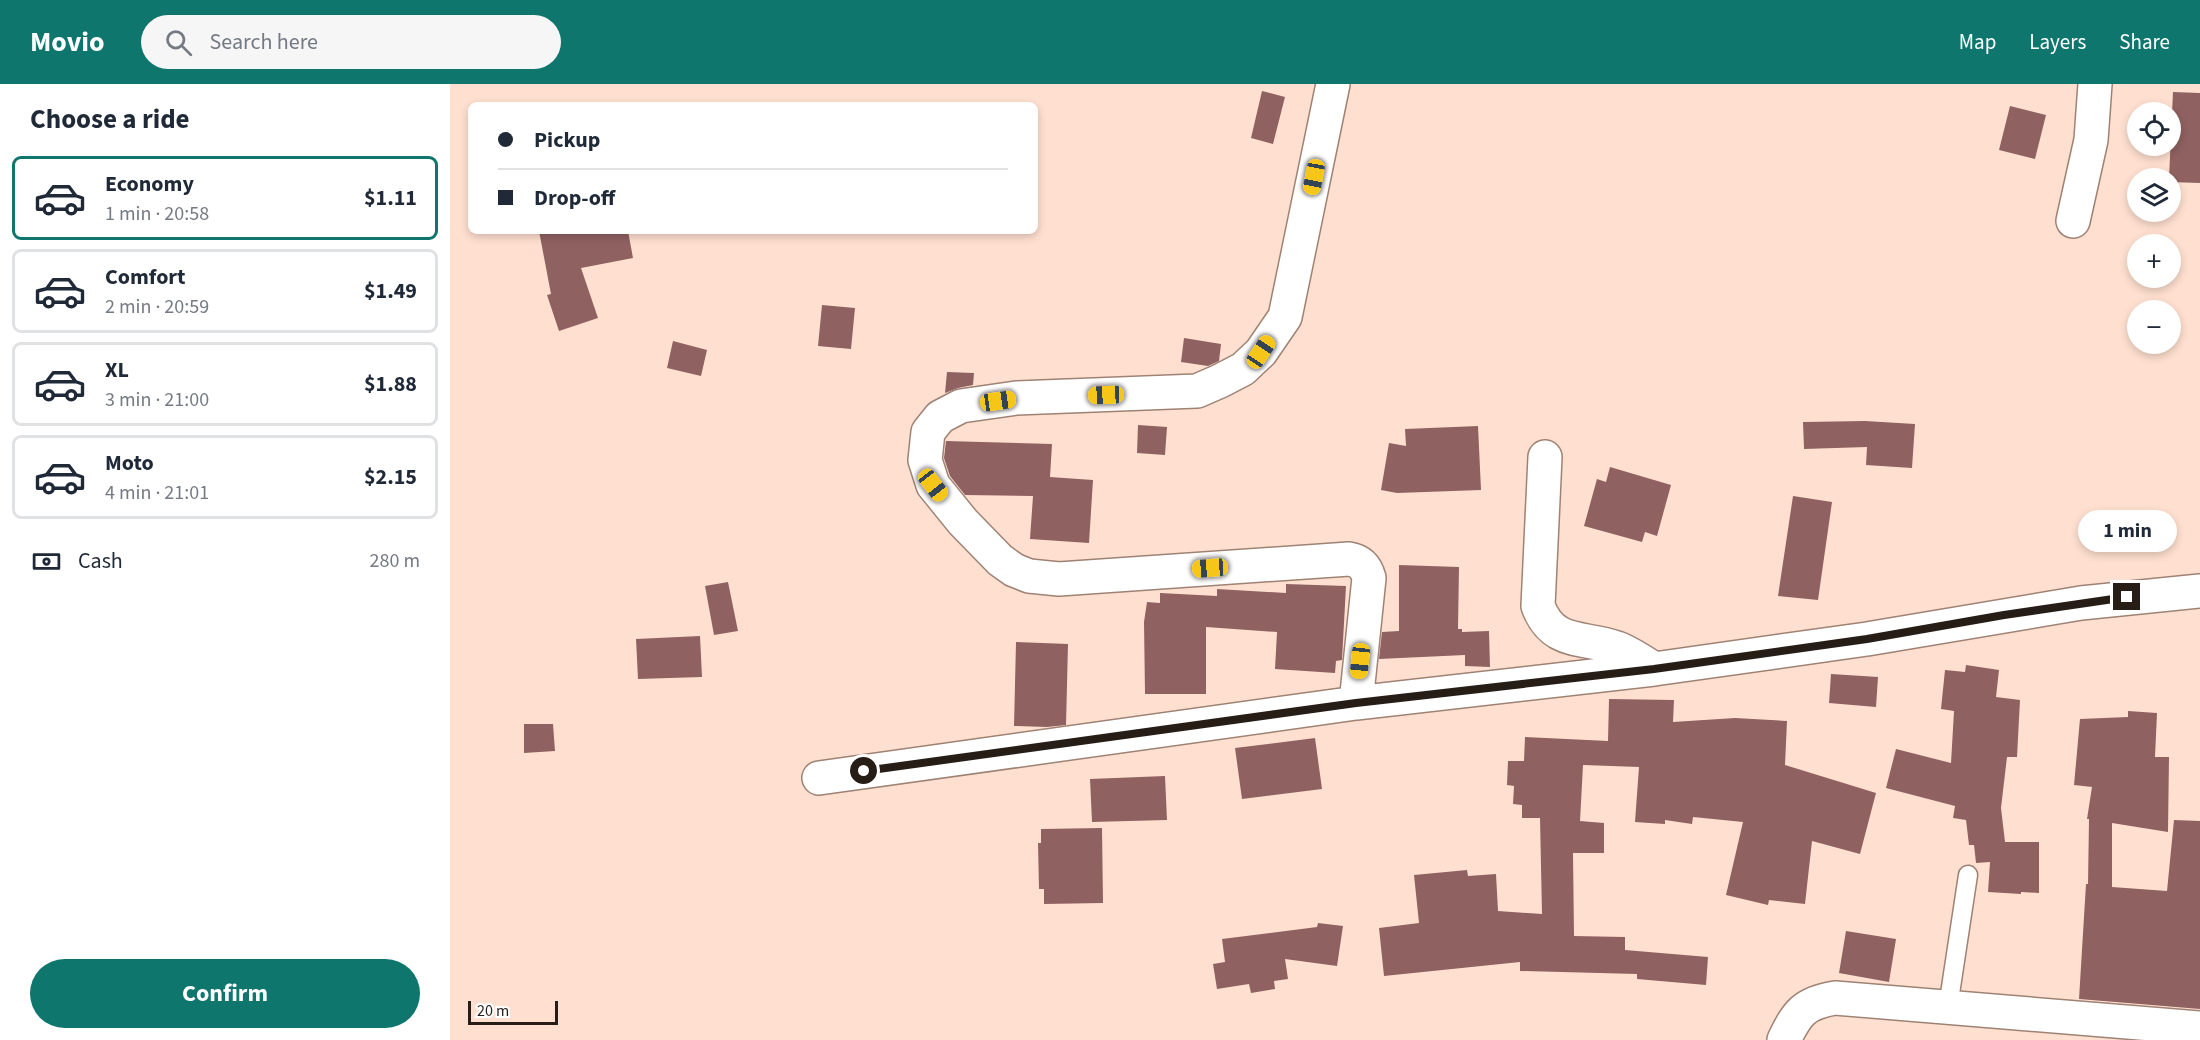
<!DOCTYPE html>
<meta charset="utf-8">
<style>
body{margin:0;font-family:"Source Sans 3",sans-serif;background:#f6f6f7;color:#1f2937;height:100vh;display:flex;flex-direction:column;font-size:22px;white-space:nowrap}
*{box-sizing:border-box;margin:0}
p{font-size:20px;color:#747a83}
.icon{flex:none;width:33px;height:33px;fill:none;stroke:currentColor;stroke-width:2;stroke-linecap:round;stroke-linejoin:round}
.map{position:relative;flex:1;overflow:hidden}
.drawer{display:flex;flex-direction:column;background:#fff;width:450px}
.drawer>*{flex:none}
.banner{position:absolute;left:18px;top:18px;width:570px;height:132px;border-radius:9px;box-shadow:0 3px 9px #0003;display:grid;align-content:center;height:132px;padding:0 30px;background:#fff}
.fabs{position:absolute;left:1677px;top:18px;display:grid;gap:12px}
.fabs a{display:grid;place-items:center;width:54px;height:54px;border-radius:50%;background:#fff;box-shadow:0 3px 9px #0003;font-size:30px}
.scale{position:absolute;left:18px;bottom:15px;width:90px;box-sizing:border-box;padding-left:6px;border:3px solid #271d17;border-top:0;font-size:16px;line-height:21px;white-space:nowrap;color:#271d17;-webkit-text-stroke:4px #fff;paint-order:stroke}
.end{position:absolute;width:27px;height:27px;margin:-14px;border:8px solid #271d17;background:#fff;box-shadow:0 0 0 3px #fff}
.from{border-radius:50%}
.bubble{position:absolute;height:42px;border-radius:21px;background:#fff;box-shadow:0 3px 9px #0003;font-size:20px;font-weight:700;line-height:42px;text-align:center}
.car{position:absolute;width:18px;height:36px;margin:-18px -9px;border-radius:8px;box-shadow:0 0 4px 2px #0007;background:linear-gradient(#f5c518 24%,#345 0 40%,#f5c518 0 76%,#345 0 86%,#f5c518 0)}
.banner b{display:flex;align-items:center;gap:21px;height:57px;font-size:22px}
.banner b+b{border-top:2px solid #e0e1e3}
.banner i{width:15px;height:15px;background:#1f2937}
ul{padding:0;list-style:none}
li{display:flex;align-items:center;gap:18px;height:84px;margin:0 12px 9px;padding:0 18px;border:3px solid #e0e1e3;border-radius:9px}
li div{flex:1}
li b{display:block;font-size:22px}
li em{font-style:normal;font-weight:700}
li.active{border-color:#0f766e}
li>.icon{width:54px;height:54px;stroke-width:1.5}
h2{padding:0 30px;font-size:27px;line-height:72px}
.pay{display:flex;align-items:center;gap:15px;height:66px;padding:0 30px;font-size:22px}
.pay p{margin-inline-start:auto}
.button{display:flex;gap:12px;margin-top:auto;padding:12px 30px}
.button a{flex:1;height:69px;border-radius:36px;background:#0f766e;color:#fff;font-size:24px;font-weight:700;line-height:69px;text-align:center}
header{display:flex;align-items:center;gap:36px;box-sizing:border-box;height:84px;padding:0 30px;background:#0f766e;color:#fff}
header strong{font-size:28px}
nav{display:flex;gap:33px;margin-inline-start:auto;font-size:21px}
.search{width:420px;height:54px;background:#f6f6f7;display:flex;align-items:center;gap:15px;box-sizing:border-box;padding:0 21px;border-radius:33px;color:#747a83;font-size:22px}
main{display:flex;flex:1;min-height:0}
.map>svg:first-child{display:block}
.building{fill:#906161}
.lines{fill:none;stroke-linecap:round;stroke-linejoin:round}
.lane-casing{stroke:#9e8274;stroke-width:21}
.street-casing{stroke:#9e8274;stroke-width:36}
.lane{stroke:#fff;stroke-width:18}
.street{stroke:#fff;stroke-width:33}
.route{stroke:#271d17;stroke-width:8}
</style>
<header>
<strong>Movio</strong>
<div class="search"><svg class="icon" aria-label="search" viewBox="0 0 24 24"><circle cx="10" cy="10" r="6"/><path d="M15 15l6 6"/></svg>Search here</div>
<nav><a>Map</a><a>Layers</a><a>Share</a></nav>
</header>
<main>
<section class="drawer">
<h2>Choose a ride</h2>
<ul>
<li class="active"><svg class="icon" aria-label="car" viewBox="0 0 24 24"><path d="M5 17H2v-5l4-1 3-4h7l3 4 3 1v5h-3M9 17h6M6 11h13"/><circle cx="7" cy="17" r="2"/><circle cx="17" cy="17" r="2"/></svg><div><b>Economy</b><p>1 min · 20:58</p></div><em>$1.11</em></li>
<li><svg class="icon" aria-label="car" viewBox="0 0 24 24"><path d="M5 17H2v-5l4-1 3-4h7l3 4 3 1v5h-3M9 17h6M6 11h13"/><circle cx="7" cy="17" r="2"/><circle cx="17" cy="17" r="2"/></svg><div><b>Comfort</b><p>2 min · 20:59</p></div><em>$1.49</em></li>
<li><svg class="icon" aria-label="car" viewBox="0 0 24 24"><path d="M5 17H2v-5l4-1 3-4h7l3 4 3 1v5h-3M9 17h6M6 11h13"/><circle cx="7" cy="17" r="2"/><circle cx="17" cy="17" r="2"/></svg><div><b>XL</b><p>3 min · 21:00</p></div><em>$1.88</em></li>
<li><svg class="icon" aria-label="car" viewBox="0 0 24 24"><path d="M5 17H2v-5l4-1 3-4h7l3 4 3 1v5h-3M9 17h6M6 11h13"/><circle cx="7" cy="17" r="2"/><circle cx="17" cy="17" r="2"/></svg><div><b>Moto</b><p>4 min · 21:01</p></div><em>$2.15</em></li>
</ul>
<div class="pay"><svg class="icon" aria-label="cash" viewBox="0 0 24 24"><path d="M3 7h18v10H3z"/><circle cx="12" cy="12" r="2"/></svg>Cash<p>280 m</p></div>
<div class="button"><a>Confirm</a></div>
</section>
<div class="map">
<svg width="1750" height="956" viewBox="0 0 1750 956">
<rect width="100%" height="100%" fill="#ffe0d0"/>
<path class="building" d="M812 7 835 13 823 60 801 54Z
M1723 8 1750 9V99L1720 98 1719 94Z
M1560 22 1596 31 1585 75 1549 66Z
M89 147H178L183 174 131 184 148 234 109 247 97 211 101 210Z
M372 221 405 224 401 265 368 262Z
M734 254 771 260 769 277 758 282 731 278Z
M223 257 257 266 251 292 217 284Z
M497 288 524 289 523 301 508 304 495 309Z
M1415 337 1465 340 1462 384 1416 381 1417 363 1354 365 1353 338Z
M688 341 717 343 715 371 687 369Z
M1028 342 1031 406 947 409 931 406 939 359 956 362 955 345Z
M496 357 602 360 600 393 643 396 639 459 580 455 583 412 515 411 500 392 494 374Z
M1160 383 1221 401 1207 452 1195 448 1192 458 1134 442 1147 395 1156 398Z
M1343 412 1382 418 1368 516 1328 512Z
M949 481 1009 483 1008 545H1012V548L1039 547 1040 583 1015 582V571L929 575 932 548 949 547Z
M278 498 288 547 264 551 255 502Z
M836 500 896 502 892 576 886 577 885 589 825 585 827 548 756 543V610H695L694 538 697 518 710 519V509L767 512V505L836 509Z
M250 552 252 593 188 595 186 555Z
M566 558 618 560 616 641 597 643 564 642Z
M1516 581 1549 586 1546 613 1570 616 1567 673H1557L1551 724 1555 758H1589V809L1571 808V810L1538 808 1540 778 1526 779 1524 761H1519L1516 736 1503 734 1505 722 1436 704 1446 665 1501 679 1504 627 1491 625 1495 586 1515 588Z
M1381 590 1428 593 1426 623 1379 619Z
M1159 615 1224 616 1223 638 1285 634 1337 637 1335 681 1426 709 1410 770 1362 757 1355 820 1319 816 1318 821 1276 811 1293 738 1243 733 1242 740 1215 736V740L1185 738 1189 683 1133 681 1130 737 1154 739V769H1123L1124 852 1175 853V866L1258 873 1256 901 1187 895V890L1070 887V878L934 892 929 844 969 839 964 791 1017 786 1018 792 1046 790 1048 827 1092 830 1090 734H1072V721L1063 720 1064 702 1057 701 1058 677H1074L1075 653 1158 657Z
M1678 627 1707 629 1705 673H1719L1718 748 1662 739V803L1717 807 1724 736 1750 737V925L1629 915 1636 800H1638L1639 735H1637L1642 703 1624 701 1630 635 1678 633Z
M74 640H103L105 667 74 669Z
M865 654 872 705 792 715 785 664Z
M715 692 717 736 642 738 640 695Z
M652 744 653 819 594 820V805H589L588 759H591V745Z
M868 839 893 842 887 882 835 875 838 895 824 897 825 905 801 909 799 900 767 905 763 880 775 878 772 855 867 843Z
M1396 847 1446 855 1439 898 1389 889Z"/>
<g class="lines">
<g class="lane-casing">
<path id="lane" d="M1498 923 1518 791"/>
</g>
<g class="street-casing">
<path id="street" d="M883 0 835 233 811 268 793 285 770 297 747 307 566 314 511 322 490 333 478 348 475 376 483 401 513 438 550 476 564 486 579 492 609 495 899 475C911 477 916 483 919 494L906 619
M1623 137 1641 56 1645 0
M1095 373 1088 522C1103 562 1133 552 1167 564 1180 569 1192 577 1204 585
M369 694 906 619 1204 585 1417 555 1631 519 1750 507
M1334 956C1347 929 1354 919 1385 914L1750 944"/>
</g>
<use href="#lane" class="lane"/>
<use href="#street" class="street"/>
</g>
<g class="lines">
<path class="route" d="M414 687 906 619 1204 585 1417 555 1554 531 1677 513"/>
</g>
</svg>
<div class="fabs">
<a><svg class="icon" aria-label="locate" viewBox="0 0 24 24"><circle cx="12" cy="12" r="6"/><path d="M12 2v4M12 18v4M2 12h4M18 12h4"/></svg></a>
<a><svg class="icon" aria-label="layers" viewBox="0 0 24 24"><path d="M12 4l9 5-9 5-9-5zM3 14l9 5 9-5"/></svg></a>
<a>+</a>
<a>−</a>
</div>
<div class="scale">20 m</div>
<i class="end from" style="left:414px;top:687px"></i>
<i class="end" style="left:1677px;top:513px"></i>
<div class="bubble" style="left:1628px;top:426px;width:99px">1 min</div>
<i class="car" style="left:864px;top:93px;rotate:191deg"></i>
<i class="car" style="left:811px;top:268px;rotate:34deg"></i>
<i class="car" style="left:656px;top:311px;rotate:268deg"></i>
<i class="car" style="left:548px;top:317px;rotate:82deg"></i>
<i class="car" style="left:483px;top:401px;rotate:142deg"></i>
<i class="car" style="left:760px;top:484px;rotate:266deg"></i>
<i class="car" style="left:910px;top:577px;rotate:186deg"></i>
<div class="banner">
<b><i class="from"></i>Pickup</b>
<b><i></i>Drop-off</b>
</div>
</div>
</main>
